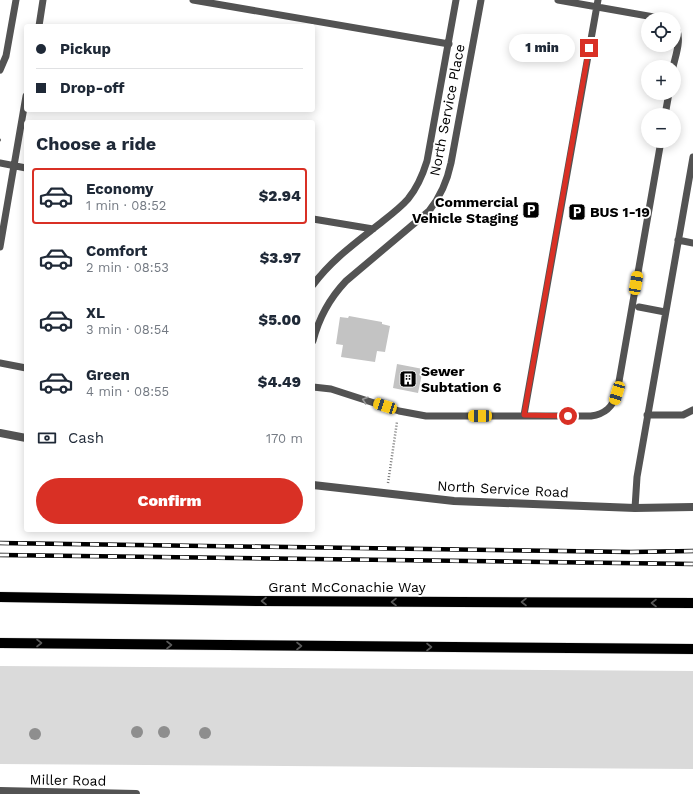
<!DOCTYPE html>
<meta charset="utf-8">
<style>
body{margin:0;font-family:"Work Sans",sans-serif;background:#f6f6f7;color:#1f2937;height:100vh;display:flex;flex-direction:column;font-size:15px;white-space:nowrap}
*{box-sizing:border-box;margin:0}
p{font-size:13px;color:#747a83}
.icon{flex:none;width:22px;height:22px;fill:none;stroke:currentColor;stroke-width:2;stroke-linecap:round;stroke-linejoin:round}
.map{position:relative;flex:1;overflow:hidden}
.sheet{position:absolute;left:24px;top:120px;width:291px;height:412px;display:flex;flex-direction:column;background:#fff;border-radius:4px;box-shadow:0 2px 10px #0003}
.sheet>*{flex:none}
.guide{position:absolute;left:24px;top:24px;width:291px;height:88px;border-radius:4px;box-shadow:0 2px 10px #0003;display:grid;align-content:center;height:88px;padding:0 12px;background:#fff}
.fabs{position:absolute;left:641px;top:12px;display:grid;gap:8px}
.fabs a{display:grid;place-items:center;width:40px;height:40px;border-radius:50%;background:#fff;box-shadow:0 2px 10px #0003;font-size:20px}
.end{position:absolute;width:18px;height:18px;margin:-9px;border:5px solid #d93025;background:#fff;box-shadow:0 0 0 2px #fff}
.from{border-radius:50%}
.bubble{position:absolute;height:28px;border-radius:14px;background:#fff;box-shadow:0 2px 10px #0003;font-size:13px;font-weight:800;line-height:28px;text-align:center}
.car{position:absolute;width:12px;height:24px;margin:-12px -6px;border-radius:5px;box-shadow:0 0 3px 1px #0007;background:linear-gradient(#f5c518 24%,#345 0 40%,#f5c518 0 76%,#345 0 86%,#f5c518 0)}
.guide b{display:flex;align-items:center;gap:14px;height:38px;font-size:15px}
.guide b+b{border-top:1px solid #e0e1e3}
.guide i{width:10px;height:10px;background:#1f2937}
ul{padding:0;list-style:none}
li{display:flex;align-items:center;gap:12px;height:56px;margin:0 8px 6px;padding:0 4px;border:2px solid transparent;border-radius:4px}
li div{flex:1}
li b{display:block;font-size:15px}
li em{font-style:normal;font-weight:800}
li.active{border-color:#d93025}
li>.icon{width:36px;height:36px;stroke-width:1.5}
h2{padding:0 12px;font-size:18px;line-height:48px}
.pay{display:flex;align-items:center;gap:10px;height:44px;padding:0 12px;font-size:15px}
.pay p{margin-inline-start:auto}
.action{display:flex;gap:8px;margin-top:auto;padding:8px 12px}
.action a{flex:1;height:46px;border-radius:24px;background:#d93025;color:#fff;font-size:16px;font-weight:800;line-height:46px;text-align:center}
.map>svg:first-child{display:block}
.green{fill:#dadada}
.building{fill:#c3c3c3}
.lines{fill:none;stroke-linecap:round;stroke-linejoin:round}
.primary-casing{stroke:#dbdbdb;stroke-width:11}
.path{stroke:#757575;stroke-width:2.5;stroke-dasharray:1 2;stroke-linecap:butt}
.lane{stroke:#535353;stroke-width:7}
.street{stroke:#535353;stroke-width:8}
.primary{stroke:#000;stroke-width:10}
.rail-casing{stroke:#000;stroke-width:4.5}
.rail{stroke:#fff;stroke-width:3;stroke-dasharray:9;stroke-linecap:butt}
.tree{fill:#8e8e8e}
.oneway{stroke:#989898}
.oneway2{stroke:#595959}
.route{stroke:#d93025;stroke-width:5}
.labels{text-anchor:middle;stroke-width:3.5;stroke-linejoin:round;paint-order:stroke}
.street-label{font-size:14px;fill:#000;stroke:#fff}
.poi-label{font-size:14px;font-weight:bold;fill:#000;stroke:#fff;text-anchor:start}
</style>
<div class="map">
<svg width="693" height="794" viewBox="0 0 693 794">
<rect width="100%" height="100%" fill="#fff"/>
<path class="green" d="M0 666 693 671V769L0 764Z"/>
<path class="building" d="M349 316 382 322V324L390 326 385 352 377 351 375 362 341 357 343 345 336 344 340 317 348 318Z
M397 364 423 369 418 393 393 388Z"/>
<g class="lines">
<g class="primary-casing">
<path id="primary" d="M0 597 259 601 693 603
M0 643 693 649"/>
</g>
<path class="path" d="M0 140H3
M388 483 397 422"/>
<path class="lane" d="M193 0 449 44
M558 0 665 19
M39 26 43 0
M673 67C676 54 683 36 674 25
M0 70 6 56 16 0
M665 115 669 93
M0 163 26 168
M313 219 373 229
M678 240 693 243
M0 247 26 96
M313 285C332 259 358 241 383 221 392 214 401 207 408 199 417 188 423 174 427 161L456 0
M639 307 665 312
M313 341C319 317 329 299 346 281L429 211C441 196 447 182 451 163L481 0
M0 363 26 368
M313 387 331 389 399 411 426 416H591C605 414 613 407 617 393L661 141
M524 415 598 0
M647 415H683L693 410
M635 508 637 477 693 157"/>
<path class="street" d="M0 433 26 438
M313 485 454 501 635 508 693 507
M0 791 136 794"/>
<use href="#primary" class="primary"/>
<g class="rail-casing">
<path id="rail" d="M0 543 631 552 693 551
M0 555 693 564"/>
</g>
<use href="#rail" class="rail"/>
</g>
<g class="tree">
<circle cx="137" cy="732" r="6"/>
<circle cx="164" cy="732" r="6"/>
<circle cx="205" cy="733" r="6"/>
<circle cx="35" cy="734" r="6"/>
</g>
<defs><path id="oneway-chevron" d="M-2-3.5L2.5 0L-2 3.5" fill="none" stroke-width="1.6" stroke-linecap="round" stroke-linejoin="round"/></defs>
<use class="oneway" href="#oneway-chevron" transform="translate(365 400) rotate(-162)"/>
<g class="oneway2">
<use href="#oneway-chevron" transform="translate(264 601) rotate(-180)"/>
<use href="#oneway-chevron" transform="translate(394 602) rotate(-180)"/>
<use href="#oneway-chevron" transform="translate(524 602) rotate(-180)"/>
<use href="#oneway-chevron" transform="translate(654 603) rotate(-180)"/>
<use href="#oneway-chevron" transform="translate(39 643)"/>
<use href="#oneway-chevron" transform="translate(169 645)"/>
<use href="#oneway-chevron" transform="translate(299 646)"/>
<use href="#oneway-chevron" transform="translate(429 647)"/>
</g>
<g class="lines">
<path class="route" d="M568 416 524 415 589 48"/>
</g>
<defs>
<g id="parking-square" transform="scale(0.9)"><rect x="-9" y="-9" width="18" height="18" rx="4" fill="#000" stroke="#fff"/><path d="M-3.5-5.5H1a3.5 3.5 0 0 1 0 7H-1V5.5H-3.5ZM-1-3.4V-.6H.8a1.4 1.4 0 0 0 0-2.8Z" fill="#fff"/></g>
<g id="building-square" transform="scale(0.9)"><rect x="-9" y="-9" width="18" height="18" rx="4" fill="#000" stroke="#fff"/><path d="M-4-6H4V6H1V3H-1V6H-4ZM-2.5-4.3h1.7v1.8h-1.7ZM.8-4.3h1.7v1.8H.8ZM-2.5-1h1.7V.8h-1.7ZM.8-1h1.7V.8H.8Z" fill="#fff"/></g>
</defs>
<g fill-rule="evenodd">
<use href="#parking-square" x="531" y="210"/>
<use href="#parking-square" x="577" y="212"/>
<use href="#building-square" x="408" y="379"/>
</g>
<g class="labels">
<g class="street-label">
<text transform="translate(447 110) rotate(-79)" y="5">North Service Place</text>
<text transform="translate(503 489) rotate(3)" y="5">North Service Road</text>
<text x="347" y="592">Grant McConachie Way</text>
<text transform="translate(68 780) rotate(1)" y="5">Miller Road</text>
</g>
<g class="poi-label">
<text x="518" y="207" text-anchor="end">Commercial<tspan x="518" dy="16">Vehicle Staging</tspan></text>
<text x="590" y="217">BUS 1-19</text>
<text x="421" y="376">Sewer<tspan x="421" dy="16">Subtation 6</tspan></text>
</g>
</g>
</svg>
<div class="fabs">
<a><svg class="icon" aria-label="locate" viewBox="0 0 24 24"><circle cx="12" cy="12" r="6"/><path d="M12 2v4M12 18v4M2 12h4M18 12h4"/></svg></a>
<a>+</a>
<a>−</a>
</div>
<i class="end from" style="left:568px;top:416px"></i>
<i class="end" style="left:589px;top:48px"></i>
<div class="bubble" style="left:509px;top:34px;width:66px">1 min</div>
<i class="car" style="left:636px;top:283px;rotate:10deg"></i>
<i class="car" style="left:617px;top:393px;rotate:197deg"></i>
<i class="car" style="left:385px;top:406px;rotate:288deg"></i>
<i class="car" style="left:480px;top:416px;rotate:270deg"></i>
<div class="guide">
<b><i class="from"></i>Pickup</b>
<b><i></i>Drop-off</b>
</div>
<section class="sheet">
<h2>Choose a ride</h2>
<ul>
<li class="active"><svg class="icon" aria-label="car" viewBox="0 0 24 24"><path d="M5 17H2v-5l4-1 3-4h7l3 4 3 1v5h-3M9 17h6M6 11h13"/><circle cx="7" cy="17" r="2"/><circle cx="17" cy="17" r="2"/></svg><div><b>Economy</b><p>1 min · 08:52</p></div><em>$2.94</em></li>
<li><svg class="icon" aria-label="car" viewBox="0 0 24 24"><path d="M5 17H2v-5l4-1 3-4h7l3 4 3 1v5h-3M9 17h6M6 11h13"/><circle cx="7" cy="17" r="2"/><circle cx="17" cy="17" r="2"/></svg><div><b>Comfort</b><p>2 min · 08:53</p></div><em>$3.97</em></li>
<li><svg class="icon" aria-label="car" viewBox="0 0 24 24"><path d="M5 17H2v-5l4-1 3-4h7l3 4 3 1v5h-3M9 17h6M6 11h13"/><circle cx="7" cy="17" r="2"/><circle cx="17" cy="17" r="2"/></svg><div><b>XL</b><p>3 min · 08:54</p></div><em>$5.00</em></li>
<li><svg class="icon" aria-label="car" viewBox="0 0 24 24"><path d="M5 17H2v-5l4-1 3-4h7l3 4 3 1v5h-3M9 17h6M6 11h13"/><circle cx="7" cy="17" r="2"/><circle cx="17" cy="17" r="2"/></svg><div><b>Green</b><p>4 min · 08:55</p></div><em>$4.49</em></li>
</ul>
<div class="pay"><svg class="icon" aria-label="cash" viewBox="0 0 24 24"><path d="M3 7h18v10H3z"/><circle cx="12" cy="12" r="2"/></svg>Cash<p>170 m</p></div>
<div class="action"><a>Confirm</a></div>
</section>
</div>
